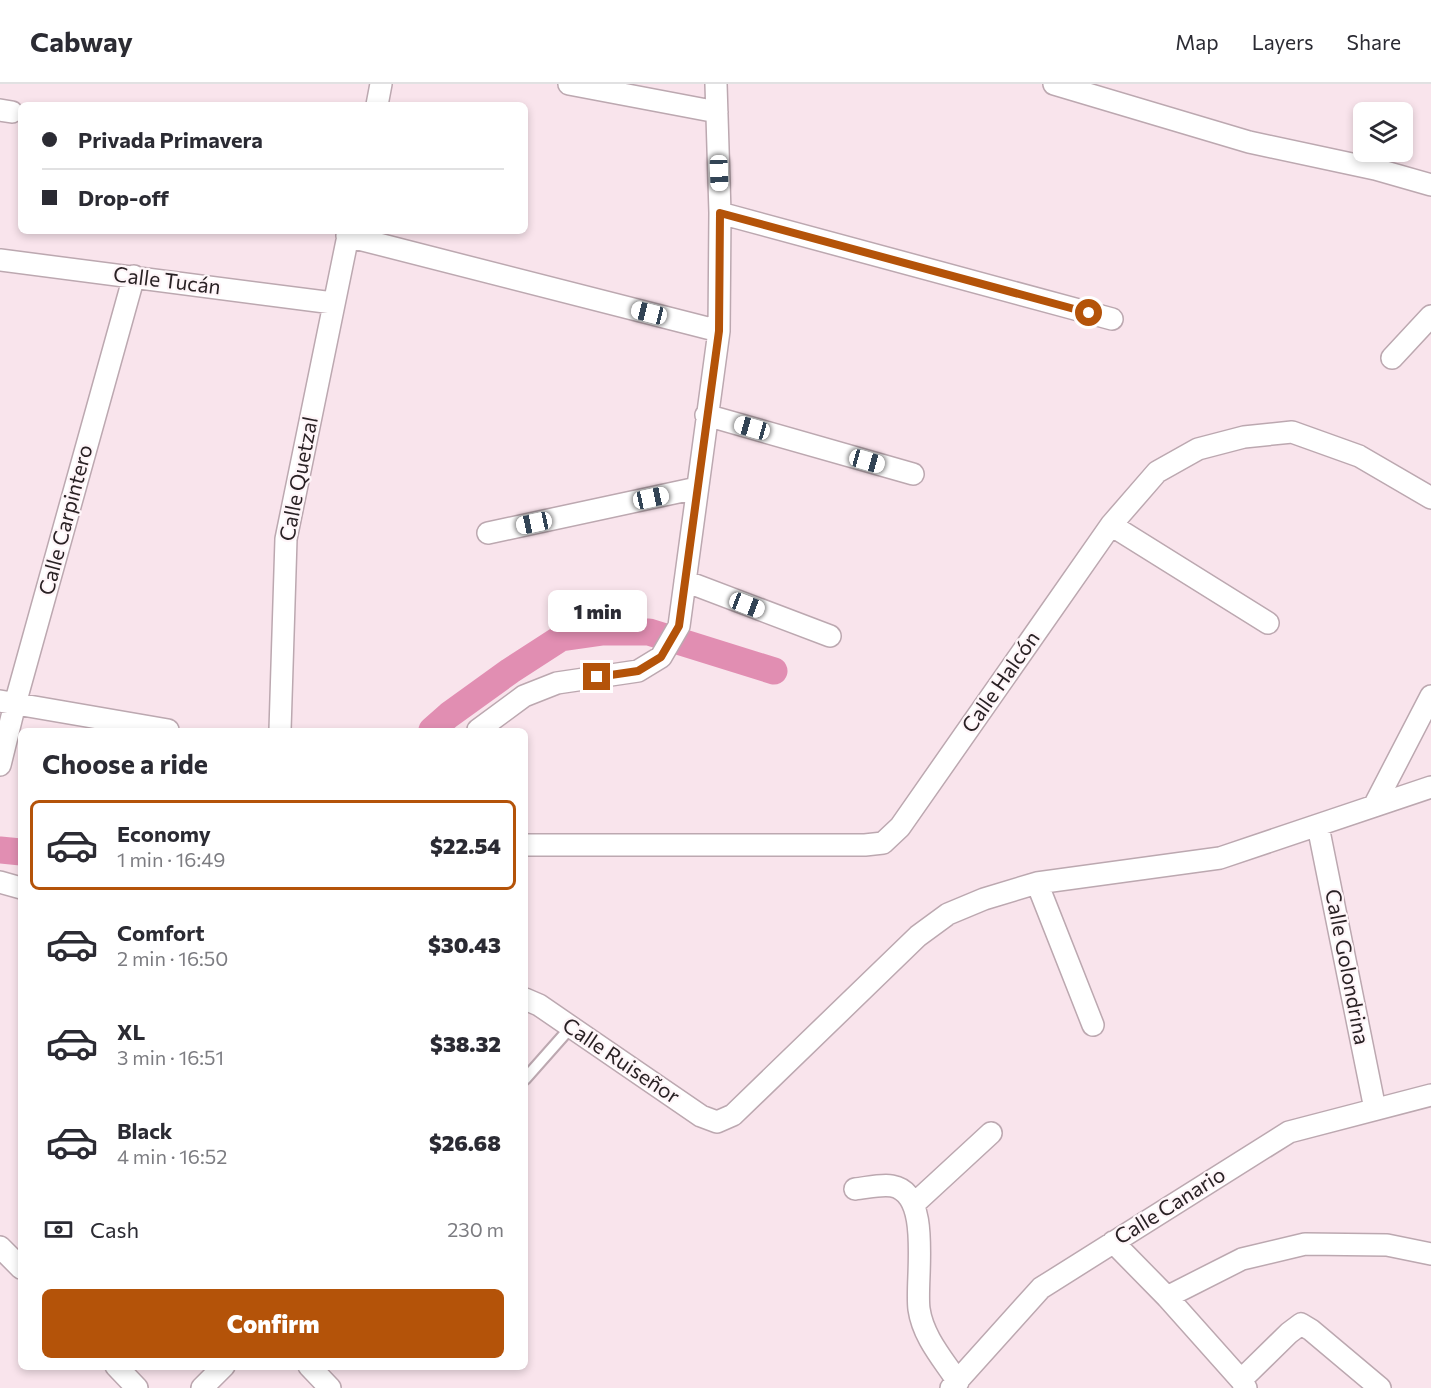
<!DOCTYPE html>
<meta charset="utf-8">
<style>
body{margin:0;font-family:Commissioner,sans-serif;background:#f2f2f3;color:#2b2b33;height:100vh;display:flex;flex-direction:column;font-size:22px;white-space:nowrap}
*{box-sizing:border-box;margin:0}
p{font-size:20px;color:#7c7c81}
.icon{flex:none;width:33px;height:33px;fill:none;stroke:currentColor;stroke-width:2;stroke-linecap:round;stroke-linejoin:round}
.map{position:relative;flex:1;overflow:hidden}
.details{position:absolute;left:18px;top:644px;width:510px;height:642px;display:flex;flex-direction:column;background:#fff;border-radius:9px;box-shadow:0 3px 9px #0003}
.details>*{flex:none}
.top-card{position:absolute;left:18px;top:18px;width:510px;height:132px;border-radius:9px;box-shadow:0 3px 9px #0003;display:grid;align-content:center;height:132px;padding:0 24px;background:#fff}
.buttons{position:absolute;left:1353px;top:18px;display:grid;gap:12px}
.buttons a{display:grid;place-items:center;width:60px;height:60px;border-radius:9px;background:#fff;box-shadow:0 3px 9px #0003;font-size:30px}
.end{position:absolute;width:27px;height:27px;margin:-14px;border:8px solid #b45309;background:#fff;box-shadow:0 0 0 3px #fff}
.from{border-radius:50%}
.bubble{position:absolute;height:42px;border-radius:9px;background:#fff;box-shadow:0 3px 9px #0003;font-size:20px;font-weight:800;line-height:42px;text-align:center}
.car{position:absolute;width:18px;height:36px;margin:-18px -9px;border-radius:8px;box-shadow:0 0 4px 2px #0007;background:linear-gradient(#fff 24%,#345 0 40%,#fff 0 76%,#345 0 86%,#fff 0)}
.top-card b{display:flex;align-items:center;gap:21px;height:57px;font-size:22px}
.top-card b+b{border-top:2px solid #e1e1e2}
.top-card i{width:15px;height:15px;background:#2b2b33}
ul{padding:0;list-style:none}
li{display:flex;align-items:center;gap:18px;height:90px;margin:0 12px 9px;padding:0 12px;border:3px solid transparent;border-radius:9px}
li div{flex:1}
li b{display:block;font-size:22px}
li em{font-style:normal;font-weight:800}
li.on{border-color:#b45309}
li>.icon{width:54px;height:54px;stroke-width:1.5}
h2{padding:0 24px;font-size:27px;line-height:72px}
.pay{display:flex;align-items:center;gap:15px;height:66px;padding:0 24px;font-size:22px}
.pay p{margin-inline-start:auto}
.cta{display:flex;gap:12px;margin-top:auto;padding:12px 24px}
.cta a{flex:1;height:69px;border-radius:9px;background:#b45309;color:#fff;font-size:24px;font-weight:800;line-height:69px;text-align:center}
header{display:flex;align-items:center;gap:36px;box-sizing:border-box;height:84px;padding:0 30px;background:#fff;border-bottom:2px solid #e1e1e2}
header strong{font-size:28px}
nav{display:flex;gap:33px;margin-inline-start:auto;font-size:21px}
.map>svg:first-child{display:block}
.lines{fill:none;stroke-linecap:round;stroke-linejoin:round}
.canal{stroke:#e18eb2;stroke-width:27}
.service-casing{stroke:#bca8b0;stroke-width:14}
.minor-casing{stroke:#bca8b0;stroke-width:24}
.service{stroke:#fff;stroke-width:10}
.minor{stroke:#fff;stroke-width:21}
.route{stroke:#b45309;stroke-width:8}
.labels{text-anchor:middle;stroke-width:4.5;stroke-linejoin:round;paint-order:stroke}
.street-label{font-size:21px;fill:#292124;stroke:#fef5f8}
</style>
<header>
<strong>Cabway</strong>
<nav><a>Map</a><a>Layers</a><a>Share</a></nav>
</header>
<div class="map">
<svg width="1431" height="1304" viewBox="0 0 1431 1304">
<rect width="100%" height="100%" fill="#f9e4ec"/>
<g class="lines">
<path class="canal" d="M432 646 449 631 510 587 561 554 603 548H649L774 587
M0 766 21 768"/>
<g class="service-casing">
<path id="service" d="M525 995 571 943"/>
</g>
<g class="minor-casing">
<path id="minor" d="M569 0 717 28
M1054 0 1249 58 1375 85 1431 101
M377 21 381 0
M0 26 12 28
M720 129 1112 235
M347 152 719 247
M0 176 333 219
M1392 274 1431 232
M706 331 913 390
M1111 441 1268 539
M488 449 697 404
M685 497 830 552
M0 617 168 646
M280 646 286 455 349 147
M478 646 524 612 557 599 638 587 661 573 679 542 719 247 720 129 716 0
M0 681 15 620 134 192
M1374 722 1431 612
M1318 742 1375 1025
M525 761H865L883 759 900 743 1111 441 1157 388 1198 365 1244 353 1292 348 1359 372 1431 414
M0 798 21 804
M1037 799 1093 941
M525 915 539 921 701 1032 717 1038 733 1031 918 852 948 830 984 815 1037 799 1220 774 1431 703
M855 1105C866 1104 881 1100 892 1102 933 1109 915 1196 919 1225 923 1253 943 1275 958 1298
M914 1120 991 1049
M1113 1158 1167 1213 1241 1296 1246 1304
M0 1163 21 1184
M1167 1213 1242 1175 1305 1160 1387 1161 1431 1170
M116 1282 137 1304
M309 1282 330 1304
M1241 1296 1289 1249 1301 1240 1311 1246 1380 1304
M202 1304 224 1282
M951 1304 1041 1204 1289 1048 1431 1011"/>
</g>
<use href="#service" class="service"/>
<use href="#minor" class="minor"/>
</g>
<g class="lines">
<path class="route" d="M597 593 638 587 661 573 679 542 719 247 720 129 1089 229"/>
</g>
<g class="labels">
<g class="street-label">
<text transform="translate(167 197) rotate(7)" y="7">Calle Tucán</text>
<text transform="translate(299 395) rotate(-79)" y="7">Calle Quetzal</text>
<text transform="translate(66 436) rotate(-75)" y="7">Calle Carpintero</text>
<text transform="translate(1001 598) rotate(-55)" y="7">Calle Halcón</text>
<text transform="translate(1347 883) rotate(79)" y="7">Calle Golondrina</text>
<text transform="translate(621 977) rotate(34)" y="7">Calle Ruiseñor</text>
<text transform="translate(1170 1122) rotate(-32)" y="7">Calle Canario</text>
</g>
</g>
</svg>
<div class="buttons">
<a><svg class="icon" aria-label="layers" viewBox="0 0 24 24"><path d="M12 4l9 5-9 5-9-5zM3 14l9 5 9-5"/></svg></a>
</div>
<i class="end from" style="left:1089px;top:229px"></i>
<i class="end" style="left:597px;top:593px"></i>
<div class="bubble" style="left:548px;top:506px;width:99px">1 min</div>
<i class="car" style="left:719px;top:89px;rotate:178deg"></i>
<i class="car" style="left:649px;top:229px;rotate:284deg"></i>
<i class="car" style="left:752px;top:344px;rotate:286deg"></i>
<i class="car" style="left:867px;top:377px;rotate:106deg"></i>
<i class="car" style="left:651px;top:414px;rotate:78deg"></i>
<i class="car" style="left:534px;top:439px;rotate:258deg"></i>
<i class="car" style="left:747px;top:521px;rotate:111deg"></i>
<div class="top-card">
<b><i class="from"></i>Privada Primavera</b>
<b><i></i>Drop-off</b>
</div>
<section class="details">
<h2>Choose a ride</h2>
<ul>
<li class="on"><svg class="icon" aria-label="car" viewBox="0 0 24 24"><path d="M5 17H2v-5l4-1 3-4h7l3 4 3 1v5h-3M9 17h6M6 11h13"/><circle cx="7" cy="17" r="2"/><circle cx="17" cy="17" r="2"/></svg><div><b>Economy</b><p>1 min · 16:49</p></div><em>$22.54</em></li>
<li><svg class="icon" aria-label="car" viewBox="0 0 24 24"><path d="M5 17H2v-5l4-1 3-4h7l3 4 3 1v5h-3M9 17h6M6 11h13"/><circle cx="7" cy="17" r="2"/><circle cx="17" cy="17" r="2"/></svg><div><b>Comfort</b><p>2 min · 16:50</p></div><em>$30.43</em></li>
<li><svg class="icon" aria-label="car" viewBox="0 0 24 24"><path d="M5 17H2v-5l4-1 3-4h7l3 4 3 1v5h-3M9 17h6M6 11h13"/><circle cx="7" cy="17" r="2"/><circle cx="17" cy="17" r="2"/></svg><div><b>XL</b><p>3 min · 16:51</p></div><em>$38.32</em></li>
<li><svg class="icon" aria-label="car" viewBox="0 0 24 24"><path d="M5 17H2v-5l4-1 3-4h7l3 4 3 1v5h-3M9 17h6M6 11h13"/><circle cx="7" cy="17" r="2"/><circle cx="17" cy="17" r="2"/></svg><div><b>Black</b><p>4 min · 16:52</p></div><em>$26.68</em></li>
</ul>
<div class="pay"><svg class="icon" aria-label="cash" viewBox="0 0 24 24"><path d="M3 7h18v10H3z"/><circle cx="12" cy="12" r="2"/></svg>Cash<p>230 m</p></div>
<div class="cta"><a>Confirm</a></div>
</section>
</div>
